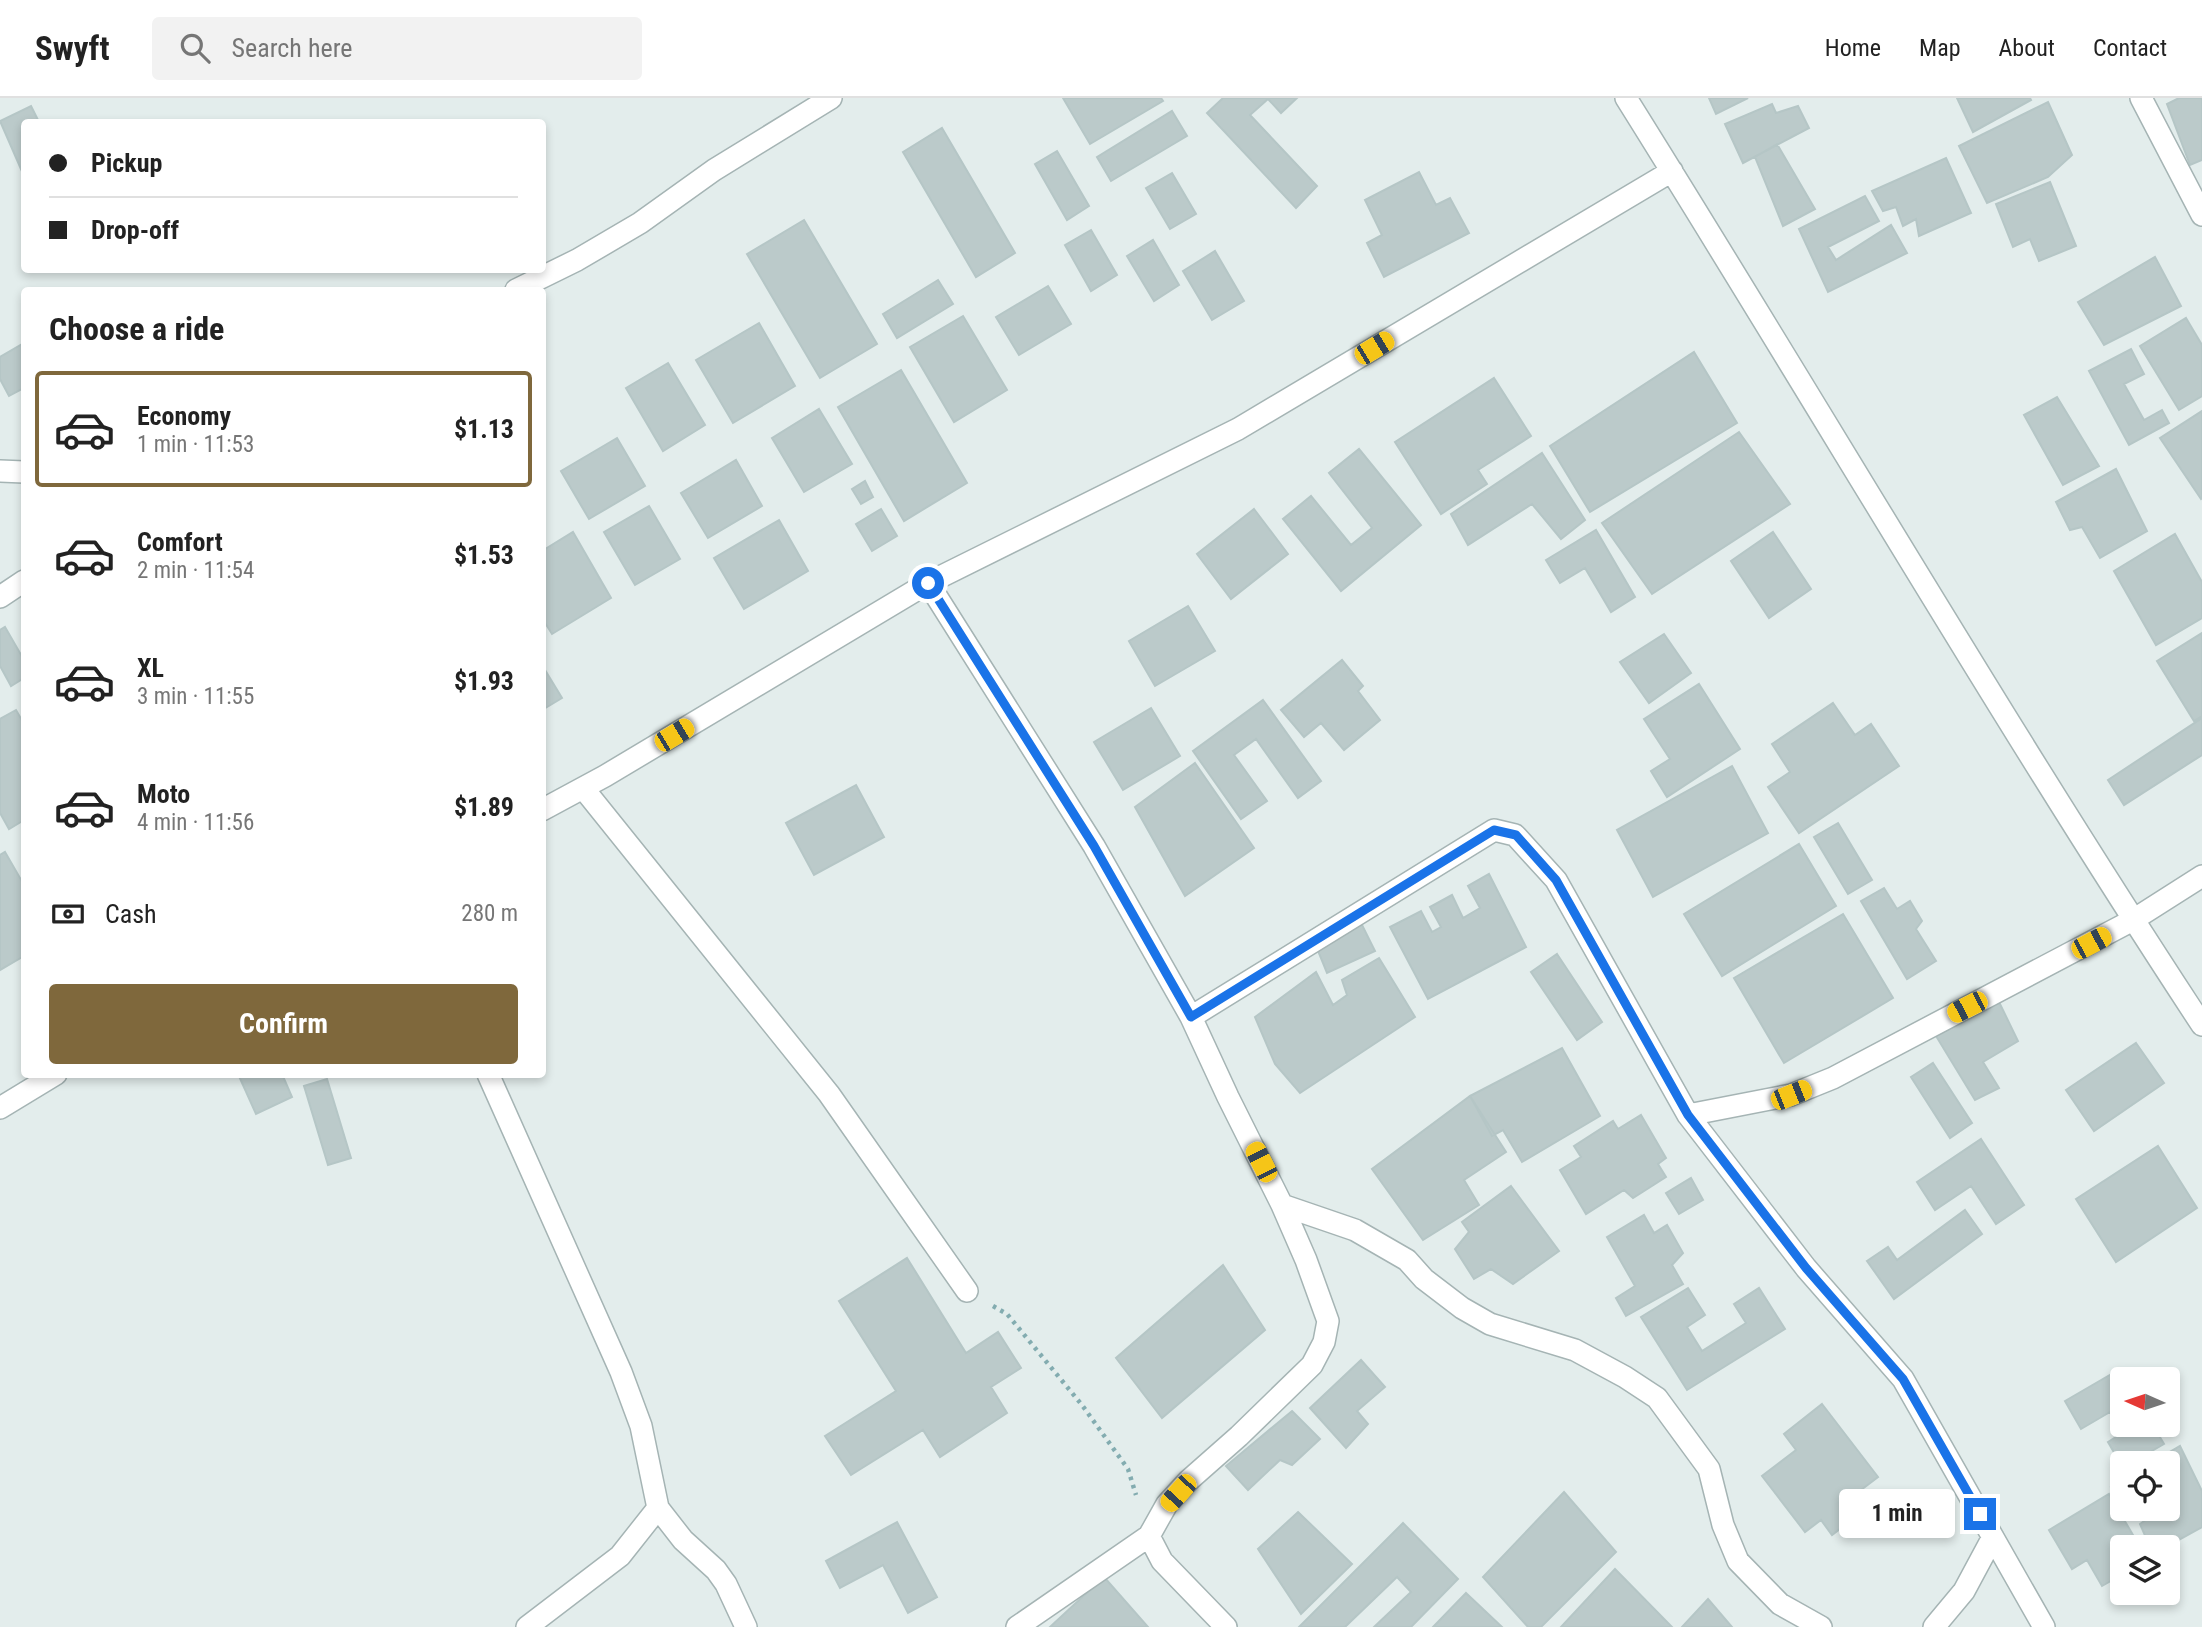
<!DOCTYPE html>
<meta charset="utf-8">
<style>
body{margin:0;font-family:"Roboto Condensed",sans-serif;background:#f2f2f2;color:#222;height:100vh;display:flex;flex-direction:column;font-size:26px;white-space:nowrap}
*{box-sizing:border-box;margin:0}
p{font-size:23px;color:#767676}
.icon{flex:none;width:38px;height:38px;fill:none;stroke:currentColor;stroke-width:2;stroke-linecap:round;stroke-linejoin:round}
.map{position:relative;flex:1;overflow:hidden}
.panel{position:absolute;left:21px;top:189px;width:525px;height:791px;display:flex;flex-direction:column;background:#fff;border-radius:7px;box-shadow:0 4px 10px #0003}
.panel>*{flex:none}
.guide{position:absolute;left:21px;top:21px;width:525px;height:154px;border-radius:7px;box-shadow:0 4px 10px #0003;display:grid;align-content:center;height:154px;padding:0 28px;background:#fff}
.needle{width:46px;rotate:273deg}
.tools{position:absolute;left:2110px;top:1269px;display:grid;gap:14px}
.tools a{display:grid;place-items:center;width:70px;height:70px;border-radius:7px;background:#fff;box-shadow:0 4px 10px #0003;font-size:35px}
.end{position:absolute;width:32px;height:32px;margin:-16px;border:9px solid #1a73e8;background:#fff;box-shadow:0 0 0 4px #fff}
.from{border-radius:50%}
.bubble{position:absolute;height:49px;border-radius:7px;background:#fff;box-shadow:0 4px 10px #0003;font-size:23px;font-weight:700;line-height:49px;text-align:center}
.car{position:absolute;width:21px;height:42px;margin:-21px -10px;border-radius:9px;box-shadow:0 0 5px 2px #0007;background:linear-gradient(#f5c518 24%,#345 0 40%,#f5c518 0 76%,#345 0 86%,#f5c518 0)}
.guide b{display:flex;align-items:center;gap:24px;height:66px;font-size:26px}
.guide b+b{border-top:2px solid #e0e0e0}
.guide i{width:18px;height:18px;background:#222}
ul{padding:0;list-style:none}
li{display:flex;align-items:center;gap:21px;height:116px;margin:0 14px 10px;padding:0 14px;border:4px solid transparent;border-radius:7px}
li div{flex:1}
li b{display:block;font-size:26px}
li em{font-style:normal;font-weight:700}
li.selected{border-color:#7f683c}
li>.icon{width:63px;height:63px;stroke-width:1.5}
h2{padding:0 28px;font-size:32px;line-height:84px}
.pay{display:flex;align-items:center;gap:18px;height:77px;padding:0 28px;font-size:26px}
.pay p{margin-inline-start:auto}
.button{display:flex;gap:14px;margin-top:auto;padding:14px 28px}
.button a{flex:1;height:80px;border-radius:7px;background:#7f683c;color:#fff;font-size:28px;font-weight:700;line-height:80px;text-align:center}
header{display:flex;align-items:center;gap:42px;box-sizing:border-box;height:98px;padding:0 35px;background:#fff;border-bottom:2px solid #e0e0e0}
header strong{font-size:33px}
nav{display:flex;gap:38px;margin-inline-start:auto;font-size:24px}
.search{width:490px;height:63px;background:#f2f2f2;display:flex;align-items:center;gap:18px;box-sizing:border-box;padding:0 24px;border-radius:7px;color:#767676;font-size:26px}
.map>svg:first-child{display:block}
.building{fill:#bbcaca;stroke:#b5c6c6;stroke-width:2}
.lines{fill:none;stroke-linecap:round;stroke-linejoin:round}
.minor-casing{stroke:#a5b4b4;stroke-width:24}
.path{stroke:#83acb0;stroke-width:4.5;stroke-dasharray:3.5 5;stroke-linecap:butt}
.minor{stroke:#fff;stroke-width:21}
.route{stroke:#1a73e8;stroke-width:9}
</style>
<header>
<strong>Swyft</strong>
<div class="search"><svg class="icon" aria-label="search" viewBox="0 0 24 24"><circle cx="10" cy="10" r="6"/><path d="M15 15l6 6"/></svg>Search here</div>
<nav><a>Home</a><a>Map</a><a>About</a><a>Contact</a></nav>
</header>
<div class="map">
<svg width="2202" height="1529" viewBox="0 0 2202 1529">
<rect width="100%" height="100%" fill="#e3edec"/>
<path class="building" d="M1063 0H1161L1163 3 1090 46Z
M1223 0H1297L1281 15 1268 1 1250 17 1317 88 1296 110 1207 15Z
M1709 0H1748L1716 16Z
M1957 0H2030L2031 2 1973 34Z
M2179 0H2202V62L2190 67 2167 6Z
M2048 4 2072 57 2048 79 1987 105 1959 48Z
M1772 6 1776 15 1798 8 1809 30 1743 65 1725 26Z
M31 8 39 24H24V78L0 23Z
M1172 13 1187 38 1111 83 1097 59Z
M942 30 1015 155 976 179 903 54Z
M1777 46 1815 111 1783 128 1755 59Z
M1057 53 1089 108 1067 122 1035 66Z
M1946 60 1971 115 1919 138 1916 121 1903 128 1896 109 1883 113 1872 93Z
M1419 74 1436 107 1450 100 1469 135 1384 179 1367 145 1382 137 1365 102Z
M1172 75 1196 116 1170 131 1146 90Z
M2050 84 2076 148 2039 163 2030 141 2013 149 1996 106Z
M1865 98 1879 123 1828 149 1836 162 1891 127 1907 155 1828 194 1799 131Z
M804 122 877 246 820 280 747 156Z
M1091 132 1117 177 1091 193 1065 147Z
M1153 142 1179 187 1154 203 1127 158Z
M1215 153 1244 203 1212 222 1183 173Z
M2155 159 2181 208 2104 247 2078 204Z
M938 182 953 206 897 240 883 216Z
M1048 188 1071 226 1019 257 996 219Z
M963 218 1007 292 954 324 910 249Z
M2186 220 2202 247V298L2179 312 2140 248Z
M759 225 795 288 733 325 696 262Z
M24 245V290L9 298 0 281V259Z
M2131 251 2144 276 2124 286 2144 322 2162 312 2169 325 2129 347 2089 273Z
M1694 254 1737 325 1590 414 1550 348Z
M668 265 705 327 663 353 626 290Z
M901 272 967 385 904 423 838 309Z
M1494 280 1531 338 1478 372 1487 386 1441 416 1395 344Z
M2057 299 2099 368 2063 387 2024 317Z
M819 311 852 366 804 394 772 340Z
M2202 313V400L2201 401 2160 340Z
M1739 334 1790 406 1652 496 1602 425Z
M617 340 645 388 589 421 561 373Z
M1359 351 1421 427 1341 493 1283 421 1311 398 1351 447 1372 430 1329 375Z
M1542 355 1585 422 1561 441 1532 406 1468 447 1451 416Z
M736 362 762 408 708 440 681 395Z
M2116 371 2147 433 2100 460 2082 429 2070 432 2056 404Z
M865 383 873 399 861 406 852 391Z
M649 408 680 461 635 487 604 434Z
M881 411 897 438 872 453 856 426Z
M1254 411 1288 456 1231 501 1197 456Z
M779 422 808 473 744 511 714 460Z
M1596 432 1635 499 1611 514 1585 470 1560 485 1546 462Z
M573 434 611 500 552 536 542 520V453Z
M1773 434 1811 491 1769 520 1731 463Z
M2175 436 2202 484V520L2156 547 2114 473Z
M1188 508 1215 553 1155 588 1129 543Z
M5 529 24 562V580L11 588 0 568V532Z
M2202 535V618L2194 623 2157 563Z
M1664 536 1691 575 1649 605 1620 564Z
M1342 562 1363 588 1358 593 1380 622 1344 652 1321 625 1304 639 1281 612Z
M542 567 562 600 542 612Z
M1699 586 1740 651 1667 699 1651 673 1670 661 1644 621Z
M1263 602 1321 683 1298 700 1256 641 1234 657 1267 703 1241 721 1193 653Z
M1833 605 1855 637 1871 626 1899 668 1799 735 1768 689 1790 674 1772 646Z
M1151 610 1180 658 1123 692 1094 644Z
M16 612 24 626V722L9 731 0 715V621Z
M2202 620V657L2124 707 2108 682Z
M1195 665 1254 750 1185 798 1135 709Z
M1732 668 1768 735 1653 799 1617 732Z
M856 687 884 739 814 777 786 725Z
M1838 725 1872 782 1848 796 1814 739Z
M1799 746 1836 808 1722 878 1684 816Z
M5 754 24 787V858L0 872V757Z
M1489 776 1526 849 1428 901 1390 829 1421 813 1432 834 1441 829 1430 809 1452 797 1463 820 1480 810 1468 788Z
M1884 790 1897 811 1910 803 1922 823 1916 831 1936 863 1907 881 1861 803Z
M1843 816 1893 900 1784 965 1734 880Z
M1360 823 1375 853 1327 875 1316 848Z
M1557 856 1602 924 1577 942 1531 874Z
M1379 860 1415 919 1300 995 1275 966 1255 919 1316 874 1333 907 1347 897 1342 882Z
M1999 904 2018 943 1983 964 1999 990 1975 1002 1936 938Z
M2136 945 2164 985 2094 1033 2066 992Z
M1562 950 1600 1018 1522 1064 1503 1032 1492 1038 1470 998Z
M1933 965 1972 1025 1950 1040 1911 979Z
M238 976H282L292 999 256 1016Z
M327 981 351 1060 328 1067 304 988Z
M1470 998 1506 1054 1464 1082 1479 1107 1423 1142 1372 1071Z
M1641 1017 1666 1060 1658 1066 1666 1079 1633 1100 1624 1092 1586 1116 1560 1072 1581 1059 1574 1048 1613 1023 1618 1031Z
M1981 1041 2024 1107 1996 1126 1971 1088 1935 1112 1917 1084Z
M2158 1048 2197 1110 2116 1164 2076 1101Z
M1691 1080 1703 1102 1679 1116 1666 1095Z
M1511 1088 1559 1153 1513 1186 1491 1171 1474 1181 1455 1151 1469 1134 1462 1124Z
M1965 1112 1982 1136 1894 1201 1867 1163 1888 1149 1897 1162Z
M1644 1117 1654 1135 1667 1127 1683 1155 1672 1167 1683 1186 1626 1218 1616 1200 1635 1188 1607 1139Z
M907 1160 966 1255 998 1234 1021 1270 991 1289 1007 1315 940 1359 923 1332 851 1377 825 1338 896 1293 839 1203Z
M1223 1167 1265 1232 1162 1320 1116 1260Z
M1688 1190 1705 1217 1687 1229 1702 1253 1746 1225 1734 1206 1759 1190 1785 1231 1687 1292 1641 1219Z
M1361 1262 1385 1289 1357 1313 1368 1326 1346 1350 1310 1310Z
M2120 1271 2126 1281H2123V1326H2152L2164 1346 2131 1365H2123V1370L2108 1344 2122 1335 2110 1314 2081 1331 2065 1303Z
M1822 1306 1878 1379 1861 1392 1871 1407 1832 1437 1821 1422 1805 1434 1762 1378 1796 1352 1784 1336Z
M1292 1313 1320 1341 1292 1367 1280 1362 1248 1392 1226 1368Z
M2180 1348 2202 1393V1429L2166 1449H2150L2140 1426 2162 1410H2168L2170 1405 2168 1365H2151Z
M2123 1382V1408L2111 1389Z
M1564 1394 1616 1454 1541 1529H1528L1483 1479Z
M2109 1396 2140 1449H2123V1476L2102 1488 2087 1462 2072 1471 2049 1432Z
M1298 1414 1352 1466 1301 1516 1258 1451Z
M897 1424 937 1499 908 1515 883 1467 840 1490 826 1463Z
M1403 1425 1458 1481 1411 1529H1374L1411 1494 1397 1479 1345 1529H1299Z
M1615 1471 1672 1529H1561Z
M1104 1479 1148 1529H1050Z
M1466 1495 1502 1529H1433Z
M1708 1501 1732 1529H1682Z"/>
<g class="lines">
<g class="minor-casing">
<path id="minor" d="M1626 0C1819 308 2002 623 2202 927
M2141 0 2202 117
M516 192 577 162 640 125 714 72 831 0
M0 373 24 374
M928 485 1094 748 1191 919 1228 999 1282 1107 1306 1162 1328 1223 1324 1244 1312 1267 1239 1338 1188 1383 1167 1406 1149 1438 1162 1463 1226 1529
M0 499 24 483
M583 690 829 996 967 1193
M542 712 605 678 928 485 1238 331 1672 73
M1191 919 1494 732 1515 737 1556 782 1688 1017 1806 1170 1903 1281 2044 1529
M488 976 621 1274 641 1328 658 1410 683 1442 716 1472 726 1486 746 1529
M0 1010 56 976
M1688 1017 1791 997 1833 980 2133 822 2202 778
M1282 1107 1355 1132 1407 1162 1424 1181 1462 1210 1490 1226 1575 1252 1625 1279 1657 1300 1709 1371 1723 1427 1738 1463 1780 1506 1821 1529
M527 1529 620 1458 658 1410
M1017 1529 1149 1438
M1934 1529 1964 1493 1993 1439"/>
</g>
<path class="path" d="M993 1208 1007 1216 1082 1307 1128 1371 1136 1397"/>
<use href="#minor" class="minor"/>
</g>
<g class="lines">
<path class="route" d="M928 485 1094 748 1191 919 1494 732 1516 737 1556 782 1688 1017 1806 1170 1903 1281 1980 1416"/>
</g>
</svg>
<div class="tools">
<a><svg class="needle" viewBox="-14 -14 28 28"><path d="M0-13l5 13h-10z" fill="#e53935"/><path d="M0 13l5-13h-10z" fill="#767676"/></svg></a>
<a><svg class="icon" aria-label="locate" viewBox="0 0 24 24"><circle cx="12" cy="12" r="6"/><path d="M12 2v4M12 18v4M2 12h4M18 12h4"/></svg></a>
<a><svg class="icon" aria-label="layers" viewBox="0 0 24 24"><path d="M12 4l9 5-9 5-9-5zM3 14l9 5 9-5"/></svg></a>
</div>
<i class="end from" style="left:928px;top:485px"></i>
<i class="end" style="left:1980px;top:1416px"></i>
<div class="bubble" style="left:1839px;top:1391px;width:116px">1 min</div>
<i class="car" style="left:1374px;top:250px;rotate:59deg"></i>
<i class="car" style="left:674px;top:637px;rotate:59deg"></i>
<i class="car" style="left:2091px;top:845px;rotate:62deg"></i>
<i class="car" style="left:1967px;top:909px;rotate:243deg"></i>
<i class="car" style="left:1791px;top:997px;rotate:68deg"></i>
<i class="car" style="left:1261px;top:1064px;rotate:333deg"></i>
<i class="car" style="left:1178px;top:1395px;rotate:222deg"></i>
<div class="guide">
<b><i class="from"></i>Pickup</b>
<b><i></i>Drop-off</b>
</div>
<section class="panel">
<h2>Choose a ride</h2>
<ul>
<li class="selected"><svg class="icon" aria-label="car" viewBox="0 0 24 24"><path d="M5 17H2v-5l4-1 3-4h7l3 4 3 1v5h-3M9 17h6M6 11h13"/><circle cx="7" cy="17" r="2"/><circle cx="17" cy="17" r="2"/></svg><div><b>Economy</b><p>1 min · 11:53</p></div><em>$1.13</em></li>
<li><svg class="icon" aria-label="car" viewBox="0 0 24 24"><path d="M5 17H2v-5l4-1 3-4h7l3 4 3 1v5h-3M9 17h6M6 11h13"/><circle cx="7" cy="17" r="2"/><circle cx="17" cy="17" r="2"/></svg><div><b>Comfort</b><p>2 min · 11:54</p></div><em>$1.53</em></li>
<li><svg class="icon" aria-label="car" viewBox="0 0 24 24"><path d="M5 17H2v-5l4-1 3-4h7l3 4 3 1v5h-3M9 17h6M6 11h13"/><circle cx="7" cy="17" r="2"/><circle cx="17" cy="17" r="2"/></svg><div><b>XL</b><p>3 min · 11:55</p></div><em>$1.93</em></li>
<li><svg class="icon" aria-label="car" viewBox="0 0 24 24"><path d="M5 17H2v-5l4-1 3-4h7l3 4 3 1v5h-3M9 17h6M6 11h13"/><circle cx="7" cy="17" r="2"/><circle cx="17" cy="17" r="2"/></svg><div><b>Moto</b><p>4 min · 11:56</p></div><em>$1.89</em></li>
</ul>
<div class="pay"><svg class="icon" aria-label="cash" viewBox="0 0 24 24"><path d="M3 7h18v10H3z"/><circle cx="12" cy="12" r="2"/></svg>Cash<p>280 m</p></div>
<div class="button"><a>Confirm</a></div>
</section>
</div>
